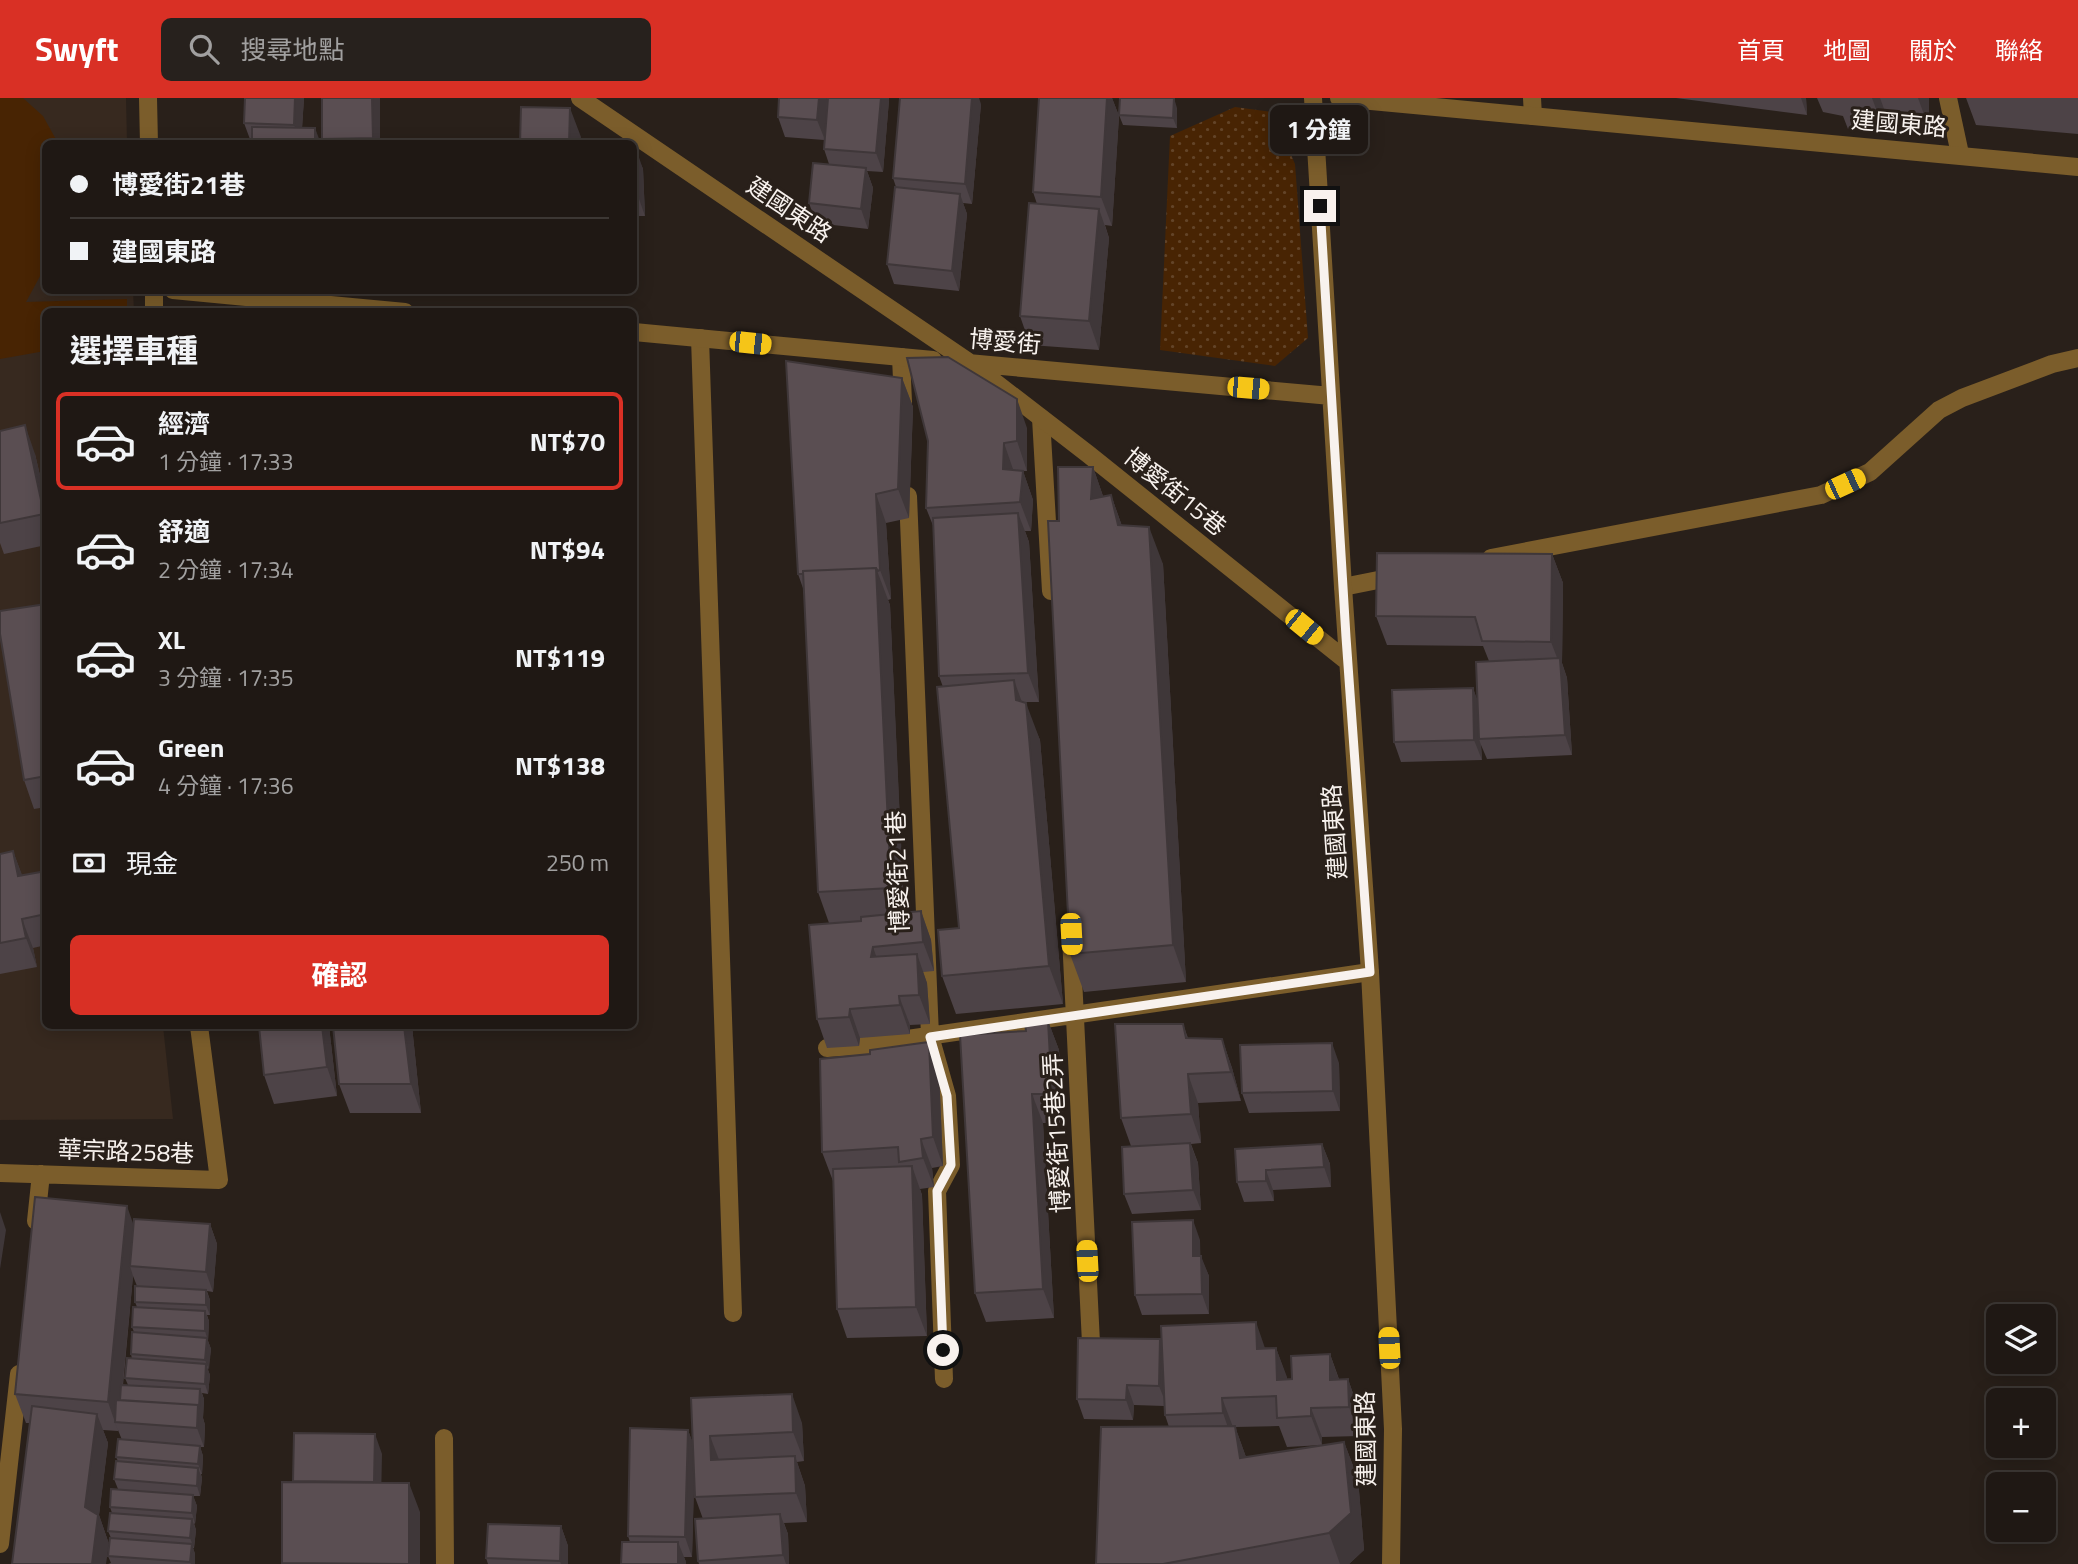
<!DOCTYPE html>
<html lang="zh-TW">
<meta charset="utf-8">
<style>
body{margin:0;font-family:"Titillium Web","Noto Sans TC",sans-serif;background:#27211d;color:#f1f3f6;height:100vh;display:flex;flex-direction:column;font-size:26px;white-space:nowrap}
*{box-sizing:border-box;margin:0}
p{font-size:23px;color:#a1a0a0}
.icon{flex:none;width:38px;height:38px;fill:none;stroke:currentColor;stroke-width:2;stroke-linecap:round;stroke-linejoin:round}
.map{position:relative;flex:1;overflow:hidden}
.details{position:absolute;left:42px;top:210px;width:595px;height:721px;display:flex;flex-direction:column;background:#1f1814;border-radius:10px;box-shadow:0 4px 18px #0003,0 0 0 2px #3c3734}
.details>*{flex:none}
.top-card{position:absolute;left:42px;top:42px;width:595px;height:154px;border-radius:10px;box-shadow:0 4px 18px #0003,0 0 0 2px #3c3734;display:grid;align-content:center;height:154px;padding:0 28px;background:#1f1814}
.fabs{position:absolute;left:1986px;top:1206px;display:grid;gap:14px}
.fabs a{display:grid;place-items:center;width:70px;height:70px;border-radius:10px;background:#1f1814;box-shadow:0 4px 18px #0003,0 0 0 2px #3c3734;font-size:35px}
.end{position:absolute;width:32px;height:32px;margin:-16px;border:9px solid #f8f2ee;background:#111;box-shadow:0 0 0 4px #111}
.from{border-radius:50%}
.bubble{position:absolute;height:49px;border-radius:10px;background:#1f1814;box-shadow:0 4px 18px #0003,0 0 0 2px #3c3734;font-size:23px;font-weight:700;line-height:49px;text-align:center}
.car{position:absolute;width:21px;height:42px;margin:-21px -10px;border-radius:9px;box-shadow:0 0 5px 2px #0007;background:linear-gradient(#f5c518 24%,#345 0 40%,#f5c518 0 76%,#345 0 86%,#f5c518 0)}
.top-card b{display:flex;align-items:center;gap:24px;height:66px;font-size:26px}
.top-card b+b{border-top:2px solid #3c3734}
.top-card i{width:18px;height:18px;background:#f1f3f6}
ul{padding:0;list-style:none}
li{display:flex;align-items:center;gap:21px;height:98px;margin:0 14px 10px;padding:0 14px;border:4px solid transparent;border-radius:10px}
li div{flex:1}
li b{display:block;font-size:26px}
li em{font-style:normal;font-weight:700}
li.selected{border-color:#d93025}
li>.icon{width:63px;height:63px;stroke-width:1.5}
h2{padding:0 28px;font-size:32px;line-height:84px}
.pay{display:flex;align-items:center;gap:18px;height:77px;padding:0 28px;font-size:26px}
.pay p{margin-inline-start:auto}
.primary-button{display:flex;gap:14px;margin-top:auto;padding:14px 28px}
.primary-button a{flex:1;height:80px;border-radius:10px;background:#d93025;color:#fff;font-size:28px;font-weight:700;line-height:80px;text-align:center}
header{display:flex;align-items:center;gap:42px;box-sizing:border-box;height:98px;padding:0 35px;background:#d93025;color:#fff}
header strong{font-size:33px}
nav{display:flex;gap:38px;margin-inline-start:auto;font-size:24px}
.search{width:490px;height:63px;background:#27211d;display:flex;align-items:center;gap:18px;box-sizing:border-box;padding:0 24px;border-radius:10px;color:#a1a0a0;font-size:26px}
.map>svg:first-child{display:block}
.built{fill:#37291f}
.grass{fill:url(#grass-dots)}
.pitch{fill:#482403}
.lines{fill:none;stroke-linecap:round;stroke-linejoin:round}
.lane{stroke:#7b5d2b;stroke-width:18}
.street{stroke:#7b5d2b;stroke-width:18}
.wall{fill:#4d4347;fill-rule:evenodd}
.shaded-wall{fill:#3f3739}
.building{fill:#5a4e52;stroke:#3f3739;stroke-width:2}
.route{stroke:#f8f2ee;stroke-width:9}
.labels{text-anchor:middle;stroke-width:6;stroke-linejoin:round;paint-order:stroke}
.street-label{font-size:24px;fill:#f8f2ee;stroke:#29201a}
</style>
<header>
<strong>Swyft</strong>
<div class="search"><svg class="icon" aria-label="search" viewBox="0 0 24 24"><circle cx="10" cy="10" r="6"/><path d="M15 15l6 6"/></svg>搜尋地點</div>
<nav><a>首頁</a><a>地圖</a><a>關於</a><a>聯絡</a></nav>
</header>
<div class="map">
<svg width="2078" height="1466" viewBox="0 0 2078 1466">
<defs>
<pattern id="grass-dots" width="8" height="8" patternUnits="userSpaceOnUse" patternTransform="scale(1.75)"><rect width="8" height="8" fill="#482403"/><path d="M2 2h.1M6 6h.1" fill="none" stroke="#634428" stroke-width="1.8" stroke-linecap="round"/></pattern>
</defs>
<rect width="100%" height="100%" fill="#29201a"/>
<path class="built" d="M0 0H126L127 45 46 46V192L133 193 134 213 46 214V928H163L173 1021 0 1022Z"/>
<path class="grass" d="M1235 9 1272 14 1295 66 1308 240 1275 268 1160 252 1170 38Z"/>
<path class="pitch" d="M0 0H23L43 18 58 45 46 46 45 169 26 204 127 201V213L46 214 45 253 0 261Z"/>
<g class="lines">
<path class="lane" d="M148 0 149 46
M1532 0 1533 18
M1948 0 1960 56
M154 192V214
M700 240 733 1215
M901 259 903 304
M1041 320 1051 493
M908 398 930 938 947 998 951 1067 937 1093 944 1281
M1491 460 1821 397 1870 374 1939 312 1962 300 2052 266 2078 260
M1343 489 1398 478
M1071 839 1091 1245
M827 950 859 948 1370 874
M0 1075 219 1082 199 928
M36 1123 41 1076
M444 1340 445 1466
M0 1446 19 1276"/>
<path class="street" d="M580 0 970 265 1088 356 1348 564
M1313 0 1343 489 1370 874 1393 1331 1391 1466
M1339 0 2078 69
M173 192 405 214
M634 234 933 262
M968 265 1331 298"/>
</g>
<path class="wall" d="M245 0H304L302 30 251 44 244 25Z
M380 0V46H324L322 41Z
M828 0H889V2L883 74 867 73 873 90 868 131 816 125 809 105 829 66 824 51V42L785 39 778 19Z
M1039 0H1112L1119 18 1112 128 1105 127 1109 140 1099 252 1030 247 1020 218 1037 106 1033 94Z
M1676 0H1806L1807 17Z
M1817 0H1929V30L1890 27 1885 35 1848 31 1843 18 1823 14Z
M1966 0H2078V36L1976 27Z
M981 6 972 106 963 105 967 116 959 193 894 186 887 166 896 89 893 80Z
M1177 10V30L1123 27 1119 17Z
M634 51 643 71 645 118H634Z
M902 280 913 309 909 420 886 425 891 501 888 502 890 507 904 815 921 813 931 842 934 873 923 874 927 885 930 926 910 927V936L860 940 859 948 827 950 817 921 829 825 818 794 804 493 798 476Z
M1027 330V373H1023L1033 402 1031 433H1025L1029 444 1039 604H1023L1040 642 1063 906 956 916 942 878 959 830 943 589 939 578 934 430 926 410 928 343Z
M0 333 35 356 46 403V447L4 456 0 445Z
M1093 369 1103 398 1111 397 1122 428 1163 466 1186 884 1084 894 1070 856 1059 423Z
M1552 456 1563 485 1562 565 1567 580 1572 657 1487 661 1481 647 1482 662 1401 664 1394 644 1473 590 1477 602 1489 563 1483 548 1387 547 1376 518Z
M46 506V709L34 711 24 682Z
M13 753 22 778 46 773V847L33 850 37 869 0 876V756Z
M1048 923 1059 952 1063 1025H1043L1054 1220 986 1224 975 1195 1026 933Z
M1183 926 1188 940 1222 941 1232 970 1241 1003 1198 1005 1201 1045 1191 1046 1198 1065 1201 1112 1132 1116 1124 1096 1131 1048 1121 1020Z
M259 928H329L337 998 274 1006 264 977Z
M333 928H412L421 1015H350L339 986Z
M1339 965 1340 1013 1249 1015 1242 995Z
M939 973 943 1068 932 1070 934 1089 920 1091 922 1097 927 1238 847 1240 837 1211 833 1083 822 1054Z
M1322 1046 1330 1066 1331 1089 1273 1092 1274 1103 1244 1104 1237 1084Z
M133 1126H210L217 1146 213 1194 207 1193 210 1202V1217H207L209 1223 208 1243 211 1251 208 1272 210 1277 208 1296 202 1295 204 1301 203 1320 205 1327 204 1349H200L203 1358 202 1376H201L202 1380 200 1398H193L197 1408 195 1426 194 1425 196 1432 194 1450H193L195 1456V1466H108L111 1465 108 1458 111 1440 108 1433 112 1415 110 1409 118 1391 114 1381 118 1363 116 1359 122 1342 118 1332V1333L103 1332 108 1345 99 1417 109 1446 30 1325H26L15 1296ZM133 1178 137 1188 135 1204 137 1209 132 1229 134 1234 131 1256 132 1261 125 1280 128 1287H123Z
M1200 1142V1158L1209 1178V1216L1142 1217 1135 1197Z
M1162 1246 1276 1250 1287 1281H1292L1330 1256 1339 1281H1348L1358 1310 1359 1338 1322 1339V1347L1287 1349 1279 1328 1235 1329 1246 1359 1344 1344 1358 1381 1364 1452 1349 1466H1096L1169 1329 1165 1317 1164 1308 1134 1307 1133 1322 1084 1321 1077 1301Z
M691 1300 802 1325 804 1363 797 1364 805 1388 807 1424 784 1425 788 1436 789 1466H699L698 1463 703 1421 695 1399 694 1383 692 1459H684L686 1464 630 1444 628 1438 688 1332 693 1346Z
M561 1428 568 1448V1466H488L486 1460Z"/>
<path class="shaded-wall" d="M295 0H304L301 46 294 27Z
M372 0H380V46H375L373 40Z
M819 0H827L825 42 817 22Z
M881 0H889V2L883 74 876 55Z
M972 0H979L981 6 972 106 965 86Z
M1107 0H1112L1119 18 1112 128 1101 99Z
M1174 0 1177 10V30L1173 20Z
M1801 0H1806L1807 17Z
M1872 0H1880L1890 27 1885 35Z
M1918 0H1929V30Z
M570 10 581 39 580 46H569Z
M315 30 321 46H315Z
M636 51 643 71 645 118 638 98Z
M866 70 873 90 868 131 861 111Z
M960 96 967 116 959 193 952 173Z
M1099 111 1109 140 1099 252 1089 223Z
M902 280 913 309 909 420 898 391Z
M1017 301 1027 330V373L1017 343Z
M25 327 35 356 46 403V420Z
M1004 345 1014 374 1003 371Z
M1093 369 1106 407 1091 401Z
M1023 373 1033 402 1031 433 1020 404Z
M876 396 886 425 891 501 880 472Z
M1111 397 1124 434 1118 427Z
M1018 415 1029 444 1039 604 1028 575Z
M1149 429 1163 466 1186 884 1173 847Z
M1552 456 1563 485 1562 565 1567 580 1572 657 1565 637 1561 570 1551 544Z
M876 470 890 507 905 828 891 790Z
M1014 582 1027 618 1026 605 1040 642 1063 906 1049 868Z
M1473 590 1480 610 1479 641 1481 647 1482 662 1474 642Z
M13 753 24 782 18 778Z
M921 813 931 842 934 873 923 844Z
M22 821 33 850 37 869 26 840Z
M873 849 883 878 871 859Z
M917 856 927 885 930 926 919 897Z
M899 898 910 927V936L900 907Z
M850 911 860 940 859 948 849 919Z
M1048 923 1059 952 1063 1025 1052 996Z
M322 928H329L337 998 327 969Z
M404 928H412L421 1015 411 986Z
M1222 941 1232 970 1241 1003 1231 974Z
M929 944 939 973 943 1068 933 1039Z
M1332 945 1339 965 1340 1013 1333 993Z
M1188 976 1198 1005 1201 1045 1191 1016Z
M1032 996 1043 1025 1054 1220 1043 1191Z
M921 1041 932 1070 934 1089 923 1060Z
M1190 1045 1198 1065 1201 1112 1193 1092Z
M1322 1046 1330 1066 1331 1089 1324 1069Z
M912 1068 922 1097 927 1238 916 1209Z
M1266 1072 1273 1092 1274 1103 1266 1083Z
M127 1108 137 1137 130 1168 133 1178 119 1324H115L118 1333 108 1304Z
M0 1114 6 1132 0 1171Z
M1193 1122 1200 1142 1201 1178 1193 1158Z
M210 1126 217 1146 213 1194 206 1174Z
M1201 1158 1209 1178V1216L1202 1196Z
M206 1192 210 1202V1217L206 1207Z
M205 1213 209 1223 208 1243 205 1233Z
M1256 1224 1266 1253 1257 1251Z
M207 1240 211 1251 209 1272 205 1262Z
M1160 1241 1167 1261V1308L1159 1288Z
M1276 1250 1287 1279V1311L1277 1282Z
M1330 1256 1340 1285 1341 1311 1330 1282Z
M206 1266 210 1277 208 1296 205 1286Z
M1348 1281 1358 1310 1359 1338 1349 1309Z
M1127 1287 1134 1307 1133 1322 1126 1302Z
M200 1291 204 1301 203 1320 205 1327 204 1349 197 1330Z
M792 1296 802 1325 804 1363 793 1334Z
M1222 1300 1233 1329V1344L1223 1315Z
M1311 1310 1322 1339V1347L1311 1318Z
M97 1316 108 1345 99 1417 109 1446 106 1466H92L85 1409Z
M1235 1328 1248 1365 1240 1360Z
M688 1332 695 1351 692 1459 685 1439Z
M375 1336 382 1356 381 1404 374 1384Z
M710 1338 721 1367 711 1362Z
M1344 1344 1358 1381 1364 1452 1349 1466H1340L1329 1435Z
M200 1348 203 1358 202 1376 198 1366Z
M795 1358 805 1388 807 1424 796 1395Z
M198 1370 202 1380 200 1398 197 1388Z
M409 1385 420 1414V1466H409Z
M193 1397 197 1408 195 1426 192 1415Z
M780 1416 788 1436 789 1466H786L783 1457Z
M192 1421 196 1432 194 1450 190 1440Z
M561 1428 568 1448V1466H561L560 1463Z
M678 1444 686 1464V1466H678Z
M192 1446 195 1456V1466H191L190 1464Z"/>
<path class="building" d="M245 0H295L294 27 244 25Z
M322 0H372L373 40 322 41Z
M779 0H819L817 22 778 19Z
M828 0H881L876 55 824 51Z
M900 0H972L965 86 893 80Z
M1039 0H1107L1101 99 1033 94Z
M1120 0H1174L1173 20 1119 17Z
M521 9 570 10 569 46H520Z
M252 29 315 30V46H252Z
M634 51H636L638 98H634Z
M813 65 866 70 861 111 809 105Z
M895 89 960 96 952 173 887 166Z
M1029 105 1099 111 1089 223 1020 218Z
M948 259 1017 301V343L1004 345 1003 371 1023 373 1020 404 926 410 928 343 907 260Z
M786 263 902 280 898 391 876 396 880 472 878 473 876 470 803 473V476H798Z
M25 327 44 416 0 425V333Z
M1058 369H1093L1091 401 1111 397 1118 427 1149 429 1173 847 1070 856 1048 423H1059Z
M1018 415 1028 575 939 578 933 420Z
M1377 455 1552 456 1551 544 1482 543 1475 519 1376 518Z
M876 470 891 790 818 794 803 473Z
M46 506V678L24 682 0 536V513Z
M1560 560 1565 637 1479 641 1476 564Z
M1014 582 1016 602 1026 605 1049 868 942 878 938 832 959 830 937 589Z
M1473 590 1474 642 1394 644 1392 592Z
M13 753 18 778 46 773V816L22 821 26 840 0 845V756Z
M921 813 923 844 873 849 871 859 917 856 919 897 899 898 900 907 850 911 849 919 817 921 809 827 861 823V819Z
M1048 923 1052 996H1032L1043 1191 975 1195 960 937 1026 933 1025 925Z
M1115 926H1183L1186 940 1222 941 1231 974 1188 976 1191 1016 1121 1020Z
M259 928H322L327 969 264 977Z
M333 928H404L411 986H339Z
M929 944 933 1039 921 1041 923 1060 899 1064 898 1049 822 1054 820 961 870 956V952Z
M1332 945 1333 993 1242 995 1240 947Z
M1190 1045 1193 1092 1124 1096 1122 1049Z
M1322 1046 1324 1069 1266 1072V1083L1237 1084 1235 1051Z
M912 1068 916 1209 837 1211 833 1071Z
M35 1099 127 1108 108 1304 15 1296Z
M134 1121 210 1126 206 1174 130 1168Z
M1193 1122V1158H1201L1202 1196 1135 1197 1132 1124Z
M135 1188 206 1192V1207L135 1204Z
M133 1209 205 1213V1233L132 1229Z
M1256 1224 1257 1251 1276 1250 1277 1282 1292 1281 1291 1258 1330 1256V1282L1348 1281 1349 1309 1311 1310V1318L1277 1320 1276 1298 1222 1300 1223 1315 1165 1317 1161 1228Z
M132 1234 207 1240 205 1262 131 1256Z
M1078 1240 1160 1241 1159 1288 1127 1287 1126 1302 1077 1301Z
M127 1260 206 1266 205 1286 125 1280Z
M121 1287 200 1291 199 1310 198 1307 120 1302Z
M792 1296 793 1334 710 1338 711 1362 795 1358 796 1395 695 1399 691 1300Z
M116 1302 198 1307 197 1330 115 1324Z
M32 1308 97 1316 85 1409 98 1417 92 1466H12Z
M1235 1328 1240 1360 1344 1344 1351 1415 1329 1435 1163 1466H1096L1101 1329Z
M630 1330 688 1332 685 1439 628 1438Z
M294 1335 375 1336 374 1384 293 1383Z
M118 1341 200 1348 198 1366 116 1359Z
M116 1363 198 1370 197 1388 114 1381Z
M282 1384 409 1385V1466L282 1465Z
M111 1391 193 1397 192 1415 110 1409Z
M110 1415 192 1421 190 1440 108 1433Z
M780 1416 783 1457 698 1463 695 1421Z
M488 1426 561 1428 560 1463 486 1460Z
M110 1440 192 1446 190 1464 108 1458Z
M622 1444H678V1466H621Z"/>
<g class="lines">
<path class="route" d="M943 1252 937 1093 951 1067 947 998 930 939 1370 874 1346 539 1320 108"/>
</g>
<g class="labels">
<g class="street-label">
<text transform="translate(1899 26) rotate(5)" y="8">建國東路</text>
<text transform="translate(789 112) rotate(34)" y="8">建國東路</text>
<text transform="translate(1005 244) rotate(5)" y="8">博愛街</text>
<text transform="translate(1175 394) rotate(39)" y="8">博愛街15巷</text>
<text transform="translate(1335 734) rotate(-94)" y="8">建國東路</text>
<text transform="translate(898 774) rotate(-92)" y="8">博愛街21巷</text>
<text transform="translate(1057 1035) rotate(-93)" y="8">博愛街15巷2弄</text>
<text transform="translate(126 1054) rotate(2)" y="8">華宗路258巷</text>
<text transform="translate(1366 1341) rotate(-91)" y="8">建國東路</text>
</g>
</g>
</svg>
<div class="fabs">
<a><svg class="icon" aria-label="layers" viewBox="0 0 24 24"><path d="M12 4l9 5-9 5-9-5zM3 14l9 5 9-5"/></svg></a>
<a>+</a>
<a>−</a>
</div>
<i class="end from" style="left:943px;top:1252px"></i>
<i class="end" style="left:1320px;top:108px"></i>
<div class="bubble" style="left:1270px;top:7px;width:98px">1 分鐘</div>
<i class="car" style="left:750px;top:245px;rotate:96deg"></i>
<i class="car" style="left:1248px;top:290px;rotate:95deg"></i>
<i class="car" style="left:1845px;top:386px;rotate:65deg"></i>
<i class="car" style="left:1304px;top:529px;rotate:129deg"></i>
<i class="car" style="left:1071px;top:836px;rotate:177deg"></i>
<i class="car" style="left:1087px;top:1163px;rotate:357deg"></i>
<i class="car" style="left:1389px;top:1250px;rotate:357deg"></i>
<div class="top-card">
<b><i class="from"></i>博愛街21巷</b>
<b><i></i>建國東路</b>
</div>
<section class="details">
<h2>選擇車種</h2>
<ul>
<li class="selected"><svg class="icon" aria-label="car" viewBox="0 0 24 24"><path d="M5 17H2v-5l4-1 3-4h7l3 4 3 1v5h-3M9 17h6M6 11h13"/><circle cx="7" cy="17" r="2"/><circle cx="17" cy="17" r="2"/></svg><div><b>經濟</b><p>1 分鐘 · 17:33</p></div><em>NT$70</em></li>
<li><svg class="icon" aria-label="car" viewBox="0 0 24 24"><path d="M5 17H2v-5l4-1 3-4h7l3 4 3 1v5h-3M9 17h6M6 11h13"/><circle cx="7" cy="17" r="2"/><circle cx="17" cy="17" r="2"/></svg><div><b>舒適</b><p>2 分鐘 · 17:34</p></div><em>NT$94</em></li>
<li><svg class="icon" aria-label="car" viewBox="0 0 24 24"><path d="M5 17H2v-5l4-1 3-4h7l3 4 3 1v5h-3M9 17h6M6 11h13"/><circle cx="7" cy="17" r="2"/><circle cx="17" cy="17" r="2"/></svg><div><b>XL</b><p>3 分鐘 · 17:35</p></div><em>NT$119</em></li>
<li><svg class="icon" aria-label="car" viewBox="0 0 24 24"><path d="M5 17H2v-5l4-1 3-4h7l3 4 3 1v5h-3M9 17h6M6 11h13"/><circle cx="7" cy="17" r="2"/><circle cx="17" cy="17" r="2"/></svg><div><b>Green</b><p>4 分鐘 · 17:36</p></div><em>NT$138</em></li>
</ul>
<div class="pay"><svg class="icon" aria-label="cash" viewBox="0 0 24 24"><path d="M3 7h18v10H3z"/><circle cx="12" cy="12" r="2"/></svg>現金<p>250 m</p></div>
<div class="primary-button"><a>確認</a></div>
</section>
</div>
